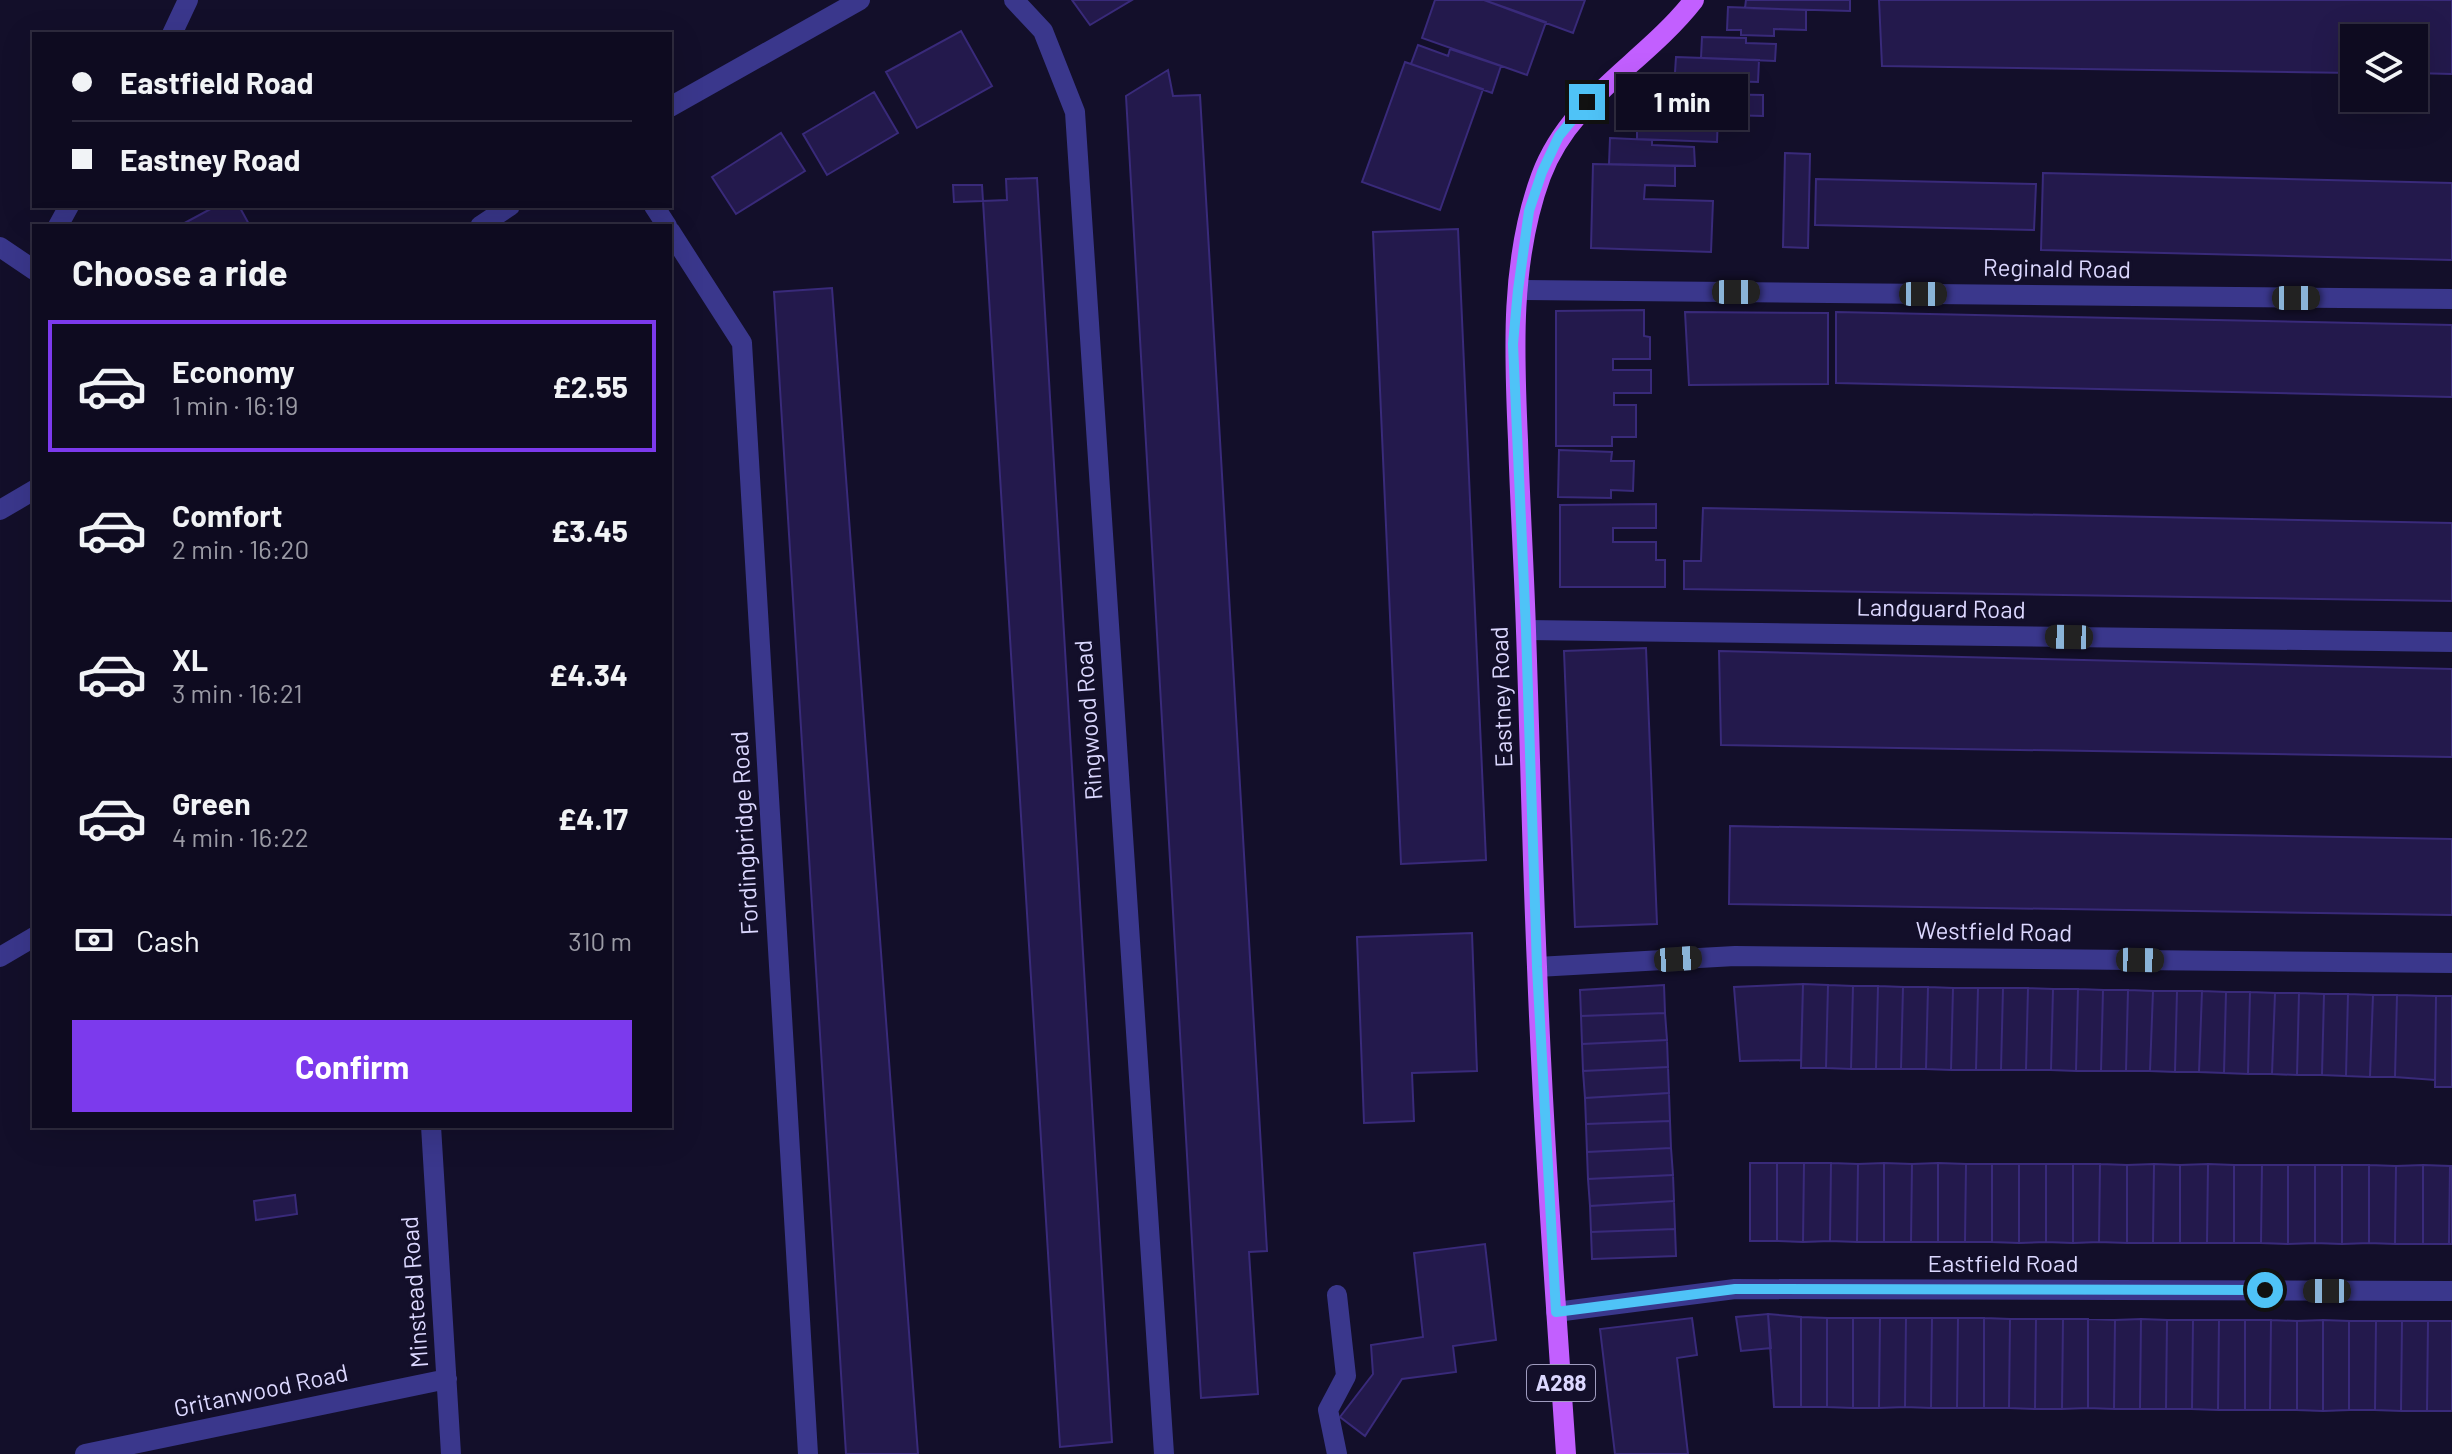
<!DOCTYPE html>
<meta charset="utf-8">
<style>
body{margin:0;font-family:Barlow,sans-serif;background:#1c192d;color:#f1f3f6;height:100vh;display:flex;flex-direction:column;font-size:30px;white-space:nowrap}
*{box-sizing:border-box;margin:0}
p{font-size:26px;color:#9b9ba5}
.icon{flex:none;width:44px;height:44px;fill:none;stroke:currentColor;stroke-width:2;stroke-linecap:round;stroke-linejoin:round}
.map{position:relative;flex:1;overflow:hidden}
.panel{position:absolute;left:32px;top:224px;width:640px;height:904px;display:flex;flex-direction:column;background:#0e0b20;border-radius:0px;box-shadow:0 8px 32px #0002,0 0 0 2px #2e2b3e}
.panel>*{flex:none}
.banner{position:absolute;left:32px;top:32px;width:640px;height:176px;border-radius:0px;box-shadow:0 8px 32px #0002,0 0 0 2px #2e2b3e;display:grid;align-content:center;height:176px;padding:0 40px;background:#0e0b20}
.tools{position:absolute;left:2340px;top:24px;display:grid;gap:16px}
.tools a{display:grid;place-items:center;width:88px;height:88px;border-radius:0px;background:#0e0b20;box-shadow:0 8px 32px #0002,0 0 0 2px #2e2b3e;font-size:40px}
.end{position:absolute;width:36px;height:36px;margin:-18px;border:10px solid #4fc3f7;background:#111;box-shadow:0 0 0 4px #111}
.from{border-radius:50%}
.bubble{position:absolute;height:56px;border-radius:0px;background:#0e0b20;box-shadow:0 8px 32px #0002,0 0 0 2px #2e2b3e;font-size:26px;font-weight:700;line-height:56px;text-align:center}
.car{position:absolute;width:24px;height:48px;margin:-24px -12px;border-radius:10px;box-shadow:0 0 6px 2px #0007;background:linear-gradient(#222 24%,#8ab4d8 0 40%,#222 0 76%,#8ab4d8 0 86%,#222 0)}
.banner b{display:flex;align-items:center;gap:28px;height:76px;font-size:30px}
.banner b+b{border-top:2px solid #2e2b3e}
.banner i{width:20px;height:20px;background:#f1f3f6}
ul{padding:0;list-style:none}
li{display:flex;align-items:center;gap:24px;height:132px;margin:0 16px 12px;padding:0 24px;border:4px solid transparent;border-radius:0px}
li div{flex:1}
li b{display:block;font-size:30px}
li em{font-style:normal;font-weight:700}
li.selected{border-color:#7c3aed}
li>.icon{width:72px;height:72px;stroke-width:1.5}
h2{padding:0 40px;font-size:36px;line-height:96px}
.pay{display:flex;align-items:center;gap:20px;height:88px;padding:0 40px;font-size:30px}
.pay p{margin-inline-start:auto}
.button{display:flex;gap:16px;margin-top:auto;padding:16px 40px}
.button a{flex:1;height:92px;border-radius:0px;background:#7c3aed;color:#fff;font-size:32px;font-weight:700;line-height:92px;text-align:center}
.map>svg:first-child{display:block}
.building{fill:#23194c;stroke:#392a7a;stroke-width:2}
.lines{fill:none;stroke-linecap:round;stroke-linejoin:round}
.lane{stroke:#3a378c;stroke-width:20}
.street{stroke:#3a378c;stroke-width:20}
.primary{stroke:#c25fff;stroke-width:20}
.route{stroke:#4fc3f7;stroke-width:10}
.labels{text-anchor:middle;stroke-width:6;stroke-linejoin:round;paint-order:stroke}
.shield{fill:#130f2a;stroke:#a09cbf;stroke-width:2}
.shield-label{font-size:22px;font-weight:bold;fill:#dcd8ff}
.street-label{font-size:24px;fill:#dcd8ff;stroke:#130f2a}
</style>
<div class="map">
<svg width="2452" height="1454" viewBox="0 0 2452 1454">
<rect width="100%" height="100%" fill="#130f2a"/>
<path class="building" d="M1072 0H1132L1090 25Z
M1435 0H1484L1546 22 1527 75 1422 38Z
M1484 0H1585L1573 33Z
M1746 0H1850V11L1745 8Z
M1879 0H2452V74L2414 73V38H2354V73L1882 66Z
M1728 7 1806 10V30L1774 29V36L1741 35V30H1727Z
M961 31 992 86 917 128 886 72Z
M1702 37 1746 38V43L1776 44 1775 61 1701 58Z
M1418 45 1448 56 1450 49 1501 66 1492 93 1411 64Z
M1676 57 1759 60 1758 82 1724 81V90L1674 88Z
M1405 62 1483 89 1440 210 1362 182Z
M1168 70 1173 96 1200 95 1267 1251 1249 1252 1258 1394 1201 1398 1126 96Z
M1657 88 1709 89 1708 94 1763 95V116L1656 113Z
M874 92 898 133 827 175 803 134Z
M1637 112 1718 115 1717 142 1637 139Z
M781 133 805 171 736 214 712 177Z
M1610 138 1652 140V145L1694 147 1695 166 1609 164Z
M1785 153 1810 154 1808 248 1783 247Z
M1593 164 1675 166V186L1645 185 1644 199 1713 201 1711 252 1591 248Z
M2043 173 2452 183V260L2041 250Z
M1037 178 1112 1442 1060 1447 983 201 1007 200 1006 179Z
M1816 179 2036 184 2034 230 1815 225Z
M953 185H982L983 201 954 202Z
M216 206H239L250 226H179Z
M1458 229 1486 860 1401 864 1373 232Z
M832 288 918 1454H846L774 292Z
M1644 310V336L1650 337V359H1613V370H1651V393H1614V405H1636V437H1612V446H1556V311Z
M1685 312 1828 313V384L1689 385Z
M1836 312 2452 325V397L1836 383Z
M1559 450 1612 452 1611 461H1634L1633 491 1611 490V498L1558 497Z
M1656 504V528H1613V542H1656V560H1665V587H1560V505Z
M1703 508 2452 523V601L1684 589V561H1701Z
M1646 648 1657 924 1575 927 1564 651Z
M1719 651 2452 669V757L1721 745Z
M1730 826 2452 839V915L1729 904Z
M1472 933 1477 1071 1412 1073 1414 1121 1364 1123 1357 937Z
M1803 984 1828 985 1826 1068H1801Z
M1803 984 1801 1060 1740 1061 1734 987Z
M1664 985 1665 1013 1581 1016 1580 990Z
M1828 985 1853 986 1851 1069 1826 1068Z
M1853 986H1878L1876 1069H1851Z
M1878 986 1903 987 1901 1069H1876Z
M1903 987H1928L1926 1069H1901Z
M1928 987 1953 988 1951 1070 1926 1069Z
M1953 988H1978L1976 1070H1951Z
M1978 988H2003L2001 1070H1976Z
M2003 988H2028L2026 1070H2001Z
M2028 988 2053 989 2051 1070H2026Z
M2053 989H2078L2076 1071 2051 1070Z
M2078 989 2103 990 2101 1071H2076Z
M2103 990H2128L2126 1071H2101Z
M2128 990 2153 991 2150 1071H2126Z
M2153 991H2177L2175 1072 2150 1071Z
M2177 991H2202L2199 1072H2175Z
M2202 991 2226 992 2224 1073 2199 1072Z
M2226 992H2250L2248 1074 2224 1073Z
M2250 992 2275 993 2272 1074H2248Z
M2275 993H2299L2297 1075 2272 1074Z
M2299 993 2324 994 2322 1075H2297Z
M2324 994H2348L2346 1076 2322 1075Z
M2348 994 2373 995 2370 1077 2346 1076Z
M2373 995H2397L2395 1077H2370Z
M2397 995 2436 996 2435 1080 2395 1077Z
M2436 996H2452V1087H2435Z
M1665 1013 1667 1040 1582 1044 1581 1016Z
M1667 1040 1668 1067 1583 1071 1582 1044Z
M1668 1067 1669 1093 1585 1098 1583 1071Z
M1669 1093 1670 1121 1586 1124 1585 1098Z
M1670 1121 1671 1148 1587 1152 1586 1124Z
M1671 1148 1673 1175 1588 1179 1587 1152Z
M1750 1163H1777V1241H1750Z
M1777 1163H1804L1803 1242 1777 1241Z
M1804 1163H1831L1830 1241 1803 1242Z
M1831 1163 1858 1164 1857 1242 1830 1241Z
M1884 1163 1912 1164 1911 1242H1884Z
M1884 1163V1242H1857L1858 1164Z
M1938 1163 1966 1164 1965 1242H1938Z
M1938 1163V1242H1911L1912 1164Z
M1966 1164H1992V1242H1965Z
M1992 1164H2019V1243L1992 1242Z
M2019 1164H2046V1242L2019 1243Z
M2046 1164H2073V1243L2046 1242Z
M2073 1164H2100L2099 1242 2073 1243Z
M2100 1164 2127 1165V1243L2099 1242Z
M2154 1164 2180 1165V1243H2153Z
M2154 1164 2153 1243H2127V1165Z
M2208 1164 2234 1165V1243H2207Z
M2208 1164 2207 1243H2180V1165Z
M2234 1165H2262L2261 1243H2234Z
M2262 1165H2288V1244L2261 1243Z
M2288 1165H2315V1243L2288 1244Z
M2315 1165H2342V1244L2315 1243Z
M2342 1165H2369V1243L2342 1244Z
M2369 1165 2396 1166 2395 1244 2369 1243Z
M2423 1165 2450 1166 2449 1244H2423Z
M2423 1165V1244H2395L2396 1166Z
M2450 1166H2452V1244H2449Z
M1673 1175 1674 1201 1590 1206 1588 1179Z
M295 1195 297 1214 256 1220 254 1201Z
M1674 1201 1675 1229 1591 1232 1590 1206Z
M1675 1229 1676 1256 1592 1259 1591 1232Z
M1485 1244 1496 1340 1453 1346 1456 1372 1402 1379 1365 1436 1340 1417 1373 1374 1371 1345 1423 1337 1414 1253Z
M1768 1314 1801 1317V1407H1774Z
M1768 1314 1771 1348 1741 1351 1736 1317Z
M1801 1317 1827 1318V1407H1801Z
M1692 1318 1697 1355 1677 1358 1688 1454H1615L1600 1329Z
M1827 1318H1853V1408L1827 1407Z
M1853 1318H1880L1879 1408H1853Z
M1880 1318H1906L1905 1407 1879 1408Z
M1906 1318H1932L1931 1408 1905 1407Z
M1932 1318H1958L1957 1408H1931Z
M1958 1318H1984V1408H1957Z
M1984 1318 2010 1319 2009 1408H1984Z
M2010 1319H2036L2035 1409 2009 1408Z
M2036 1319H2063L2062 1409H2035Z
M2063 1319H2088V1408L2062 1409Z
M2088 1319 2115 1320 2114 1409 2088 1408Z
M2141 1319 2167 1320 2166 1409H2140Z
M2141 1319 2140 1409H2114L2115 1320Z
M2167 1320H2193L2192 1409H2166Z
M2193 1320H2219L2218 1410 2192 1409Z
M2219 1320H2245V1410H2218Z
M2245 1320H2271L2270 1410H2245Z
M2271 1320 2297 1321V1410H2270Z
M2323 1320 2349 1321V1410L2323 1411Z
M2323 1320V1411L2297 1410V1321Z
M2349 1321H2376L2375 1410H2349Z
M2376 1321H2402L2401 1411 2375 1410Z
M2402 1321H2428L2427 1411H2401Z
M2428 1321H2452V1411H2427Z"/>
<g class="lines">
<path class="lane" d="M0 247 34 270
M1337 1454 1328 1410 1346 1376 1337 1295"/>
<path class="street" d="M1014 0 1043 31 1075 112 1164 1454
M172 34 188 0
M670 107 860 0
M654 206 667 226
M58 226 69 206
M480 226 510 206
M670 231 742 343 808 1454
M1518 290 2452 299
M0 510 34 490
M1526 630 2452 642
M0 957 34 937
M1537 967 1735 956 2452 963
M431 1126 451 1454
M1556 1312 1735 1289 2452 1291
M85 1454 447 1379"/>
<path class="primary" d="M1566 1454C1555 1292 1543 1129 1537 967 1532 855 1530 743 1526 631 1524 567 1520 504 1518 440 1514 353 1510 260 1541 176 1570 98 1645 63 1694 0"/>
</g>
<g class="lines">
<path class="route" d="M1587 102 1559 136 1542 172 1529 211 1518 290 1513 344 1526 630 1537 967 1556 1312 1735 1289 2265 1290"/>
</g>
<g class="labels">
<rect class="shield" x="1527" y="1365" width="68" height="36" rx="6"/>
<g class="shield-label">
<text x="1561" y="1391">A288</text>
</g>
<g class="street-label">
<text transform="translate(2057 269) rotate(1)" y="8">Reginald Road</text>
<text transform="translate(1941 609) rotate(1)" y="8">Landguard Road</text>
<text transform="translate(1502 697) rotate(-92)" y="8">Eastney Road</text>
<text transform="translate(1089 720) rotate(-94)" y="8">Ringwood Road</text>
<text transform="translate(745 833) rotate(-93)" y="8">Fordingbridge Road</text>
<text transform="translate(1994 932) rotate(1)" y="8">Westfield Road</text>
<text x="2003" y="1272">Eastfield Road</text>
<text transform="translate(415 1292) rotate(-94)" y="8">Minstead Road</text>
<text transform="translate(261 1391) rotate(-12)" y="8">Gritanwood Road</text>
</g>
</g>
</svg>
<div class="tools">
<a><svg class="icon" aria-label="layers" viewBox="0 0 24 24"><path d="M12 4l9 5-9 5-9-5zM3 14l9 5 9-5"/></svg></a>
</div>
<i class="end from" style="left:2265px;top:1290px"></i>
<i class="end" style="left:1587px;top:102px"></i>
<div class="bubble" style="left:1616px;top:74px;width:132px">1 min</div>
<i class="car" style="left:1736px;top:292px;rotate:90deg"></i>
<i class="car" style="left:1923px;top:294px;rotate:90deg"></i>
<i class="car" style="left:2296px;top:298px;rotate:90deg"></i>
<i class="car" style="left:2069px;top:637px;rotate:271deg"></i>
<i class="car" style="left:1678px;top:959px;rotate:86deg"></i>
<i class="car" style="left:2140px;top:960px;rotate:91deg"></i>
<i class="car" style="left:2327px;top:1291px;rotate:270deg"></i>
<div class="banner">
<b><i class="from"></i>Eastfield Road</b>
<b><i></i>Eastney Road</b>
</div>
<section class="panel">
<h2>Choose a ride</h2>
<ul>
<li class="selected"><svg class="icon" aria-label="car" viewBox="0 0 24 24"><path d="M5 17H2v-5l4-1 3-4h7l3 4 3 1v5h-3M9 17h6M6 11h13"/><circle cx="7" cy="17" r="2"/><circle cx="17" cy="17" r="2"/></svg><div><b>Economy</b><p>1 min · 16:19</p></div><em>£2.55</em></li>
<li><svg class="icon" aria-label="car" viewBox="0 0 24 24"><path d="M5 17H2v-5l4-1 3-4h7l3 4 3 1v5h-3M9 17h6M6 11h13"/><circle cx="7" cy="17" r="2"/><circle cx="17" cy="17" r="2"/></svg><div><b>Comfort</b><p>2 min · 16:20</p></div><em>£3.45</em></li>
<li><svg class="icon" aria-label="car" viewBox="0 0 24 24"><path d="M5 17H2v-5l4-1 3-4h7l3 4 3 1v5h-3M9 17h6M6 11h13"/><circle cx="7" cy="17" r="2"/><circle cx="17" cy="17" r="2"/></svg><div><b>XL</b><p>3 min · 16:21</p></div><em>£4.34</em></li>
<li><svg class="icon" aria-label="car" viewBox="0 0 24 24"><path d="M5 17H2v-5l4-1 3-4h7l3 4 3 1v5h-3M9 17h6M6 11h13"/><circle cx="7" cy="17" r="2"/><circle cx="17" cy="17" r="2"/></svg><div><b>Green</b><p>4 min · 16:22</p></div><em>£4.17</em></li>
</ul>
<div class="pay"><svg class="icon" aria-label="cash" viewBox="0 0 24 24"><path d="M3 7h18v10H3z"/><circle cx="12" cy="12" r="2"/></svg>Cash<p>310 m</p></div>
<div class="button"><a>Confirm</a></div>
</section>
</div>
